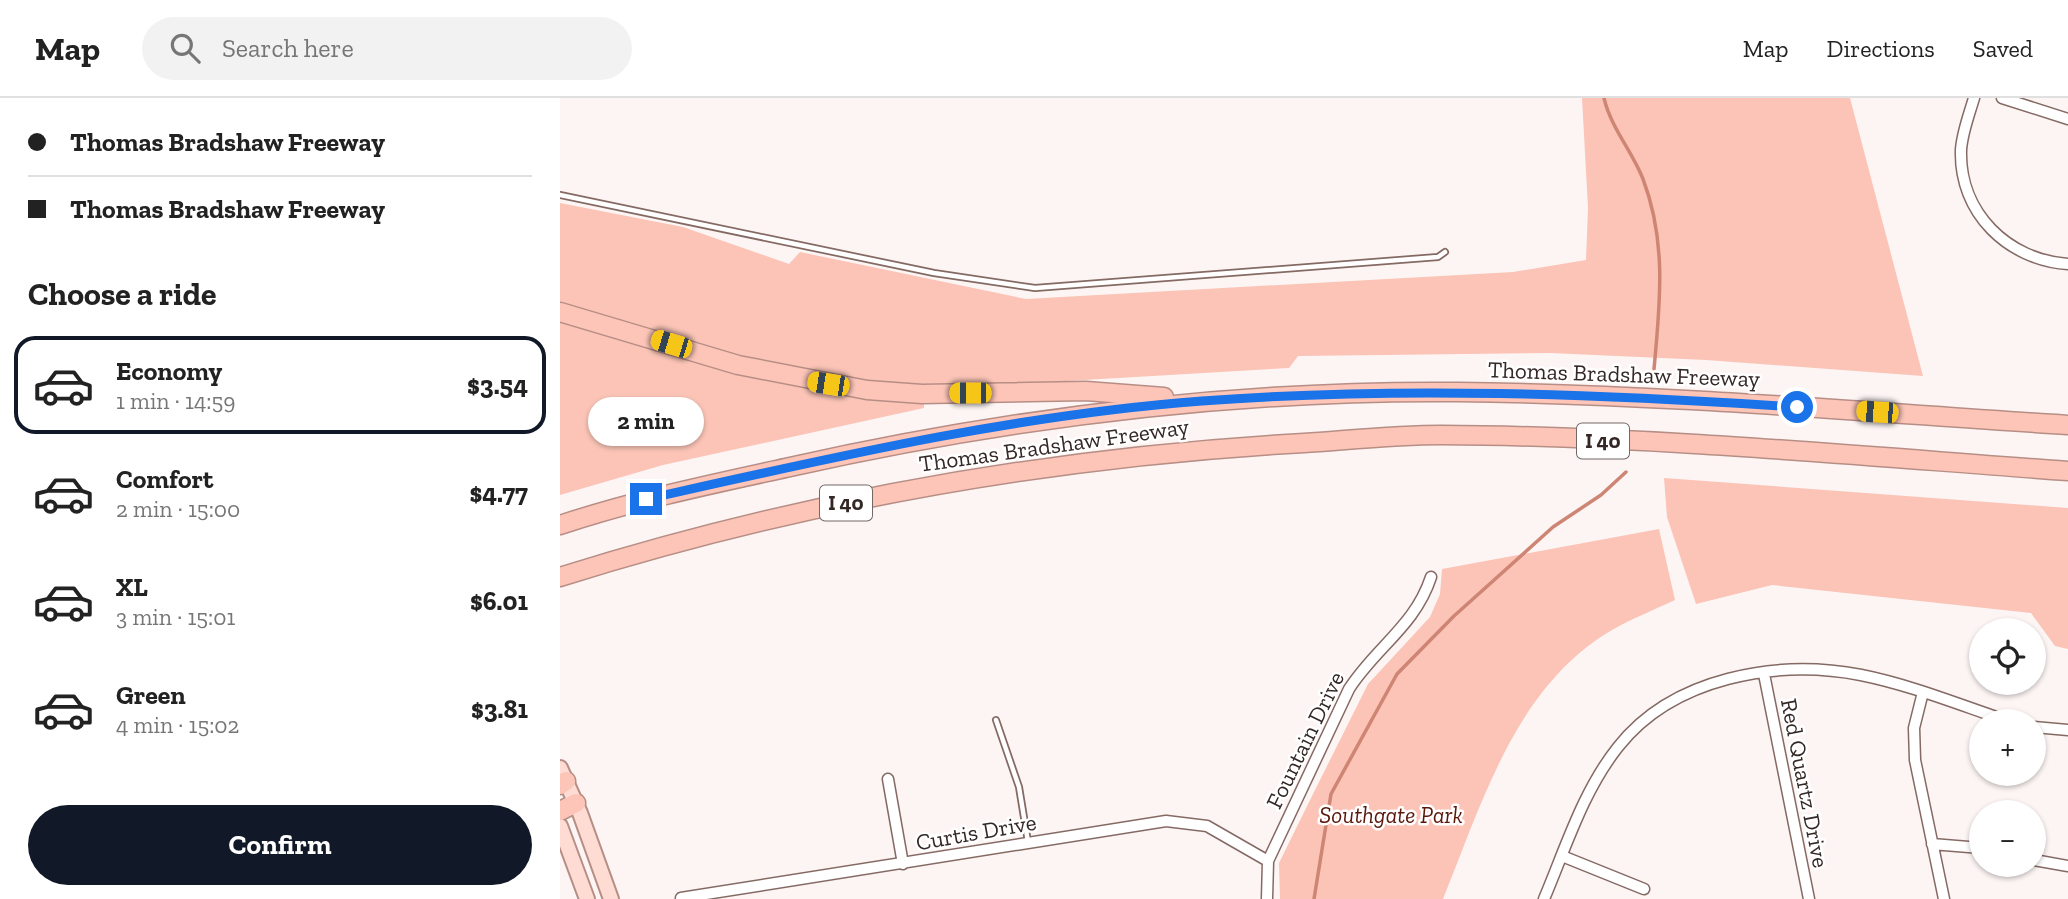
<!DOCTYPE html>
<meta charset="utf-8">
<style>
body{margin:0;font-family:"Zilla Slab",serif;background:#f2f2f2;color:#222;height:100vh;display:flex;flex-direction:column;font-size:26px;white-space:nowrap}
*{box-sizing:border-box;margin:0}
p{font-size:23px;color:#767676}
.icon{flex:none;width:38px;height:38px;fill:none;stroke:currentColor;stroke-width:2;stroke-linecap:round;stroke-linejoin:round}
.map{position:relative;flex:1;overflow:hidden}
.side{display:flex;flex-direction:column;background:#fff;width:560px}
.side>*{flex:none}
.top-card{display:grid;align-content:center;height:154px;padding:0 28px;background:#fff}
.controls{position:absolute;left:1409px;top:520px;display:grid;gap:14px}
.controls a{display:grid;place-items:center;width:77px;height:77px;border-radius:50%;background:#fff;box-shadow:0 2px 5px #0004;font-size:35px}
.end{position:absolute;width:32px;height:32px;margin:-16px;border:9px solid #1a73e8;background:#fff;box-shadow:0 0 0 4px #fff}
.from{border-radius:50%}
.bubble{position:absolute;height:49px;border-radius:24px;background:#fff;box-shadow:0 2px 5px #0004;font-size:23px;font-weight:700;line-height:49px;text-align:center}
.car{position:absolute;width:21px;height:42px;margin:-21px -10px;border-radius:9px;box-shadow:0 0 5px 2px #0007;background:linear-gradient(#f5c518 24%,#345 0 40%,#f5c518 0 76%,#345 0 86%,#f5c518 0)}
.top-card b{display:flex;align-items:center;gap:24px;height:66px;font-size:26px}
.top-card b+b{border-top:2px solid #e0e0e0}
.top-card i{width:18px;height:18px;background:#222}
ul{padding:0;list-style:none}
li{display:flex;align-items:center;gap:21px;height:98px;margin:0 14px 10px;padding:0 14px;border:4px solid transparent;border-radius:21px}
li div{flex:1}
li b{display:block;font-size:26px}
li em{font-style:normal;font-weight:700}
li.selected{border-color:#111827}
li>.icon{width:63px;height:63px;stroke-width:1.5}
h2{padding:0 28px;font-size:32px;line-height:84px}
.primary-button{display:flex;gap:14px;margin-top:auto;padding:14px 28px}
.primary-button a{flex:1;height:80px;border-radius:42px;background:#111827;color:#fff;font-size:28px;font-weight:700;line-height:80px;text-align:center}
header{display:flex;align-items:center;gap:42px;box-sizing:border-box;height:98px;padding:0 35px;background:#fff;border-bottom:2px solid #e0e0e0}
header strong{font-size:33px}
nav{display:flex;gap:38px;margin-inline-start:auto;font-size:24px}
.search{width:490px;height:63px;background:#f2f2f2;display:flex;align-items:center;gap:18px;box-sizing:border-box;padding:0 24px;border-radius:38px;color:#767676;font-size:26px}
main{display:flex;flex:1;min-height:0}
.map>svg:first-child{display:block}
.green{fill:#fbc4b7}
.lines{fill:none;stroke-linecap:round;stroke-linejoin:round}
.stream{stroke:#ce8574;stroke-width:3.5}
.lane-casing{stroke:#856a64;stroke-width:8}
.street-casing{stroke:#856a64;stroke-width:13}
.primary-casing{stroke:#b78e85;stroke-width:18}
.highway-casing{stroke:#b78e85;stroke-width:21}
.lane{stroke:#fff;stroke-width:4.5}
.street{stroke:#fff;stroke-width:10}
.primary{stroke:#fedcd4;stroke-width:14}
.highway{stroke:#fdc5b8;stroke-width:18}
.route{stroke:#1a73e8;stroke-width:9}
.labels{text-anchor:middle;stroke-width:5;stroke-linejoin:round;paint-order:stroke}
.shield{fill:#fff;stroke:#716867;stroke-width:2}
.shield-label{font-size:21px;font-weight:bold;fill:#342826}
.street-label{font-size:23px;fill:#342826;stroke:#fff}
.park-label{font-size:23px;font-style:italic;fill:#5a180b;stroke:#fff}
</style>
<header>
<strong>Map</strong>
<div class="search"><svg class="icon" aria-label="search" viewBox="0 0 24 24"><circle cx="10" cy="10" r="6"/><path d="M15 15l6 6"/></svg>Search here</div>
<nav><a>Map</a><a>Directions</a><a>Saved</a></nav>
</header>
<main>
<section class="side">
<div class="top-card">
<b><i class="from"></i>Thomas Bradshaw Freeway</b>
<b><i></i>Thomas Bradshaw Freeway</b>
</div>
<h2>Choose a ride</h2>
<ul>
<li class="selected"><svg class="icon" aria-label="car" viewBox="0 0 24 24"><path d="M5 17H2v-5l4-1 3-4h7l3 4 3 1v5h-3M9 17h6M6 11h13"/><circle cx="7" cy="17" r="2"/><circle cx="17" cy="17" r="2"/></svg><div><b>Economy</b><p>1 min · 14:59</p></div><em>$3.54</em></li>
<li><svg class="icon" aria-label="car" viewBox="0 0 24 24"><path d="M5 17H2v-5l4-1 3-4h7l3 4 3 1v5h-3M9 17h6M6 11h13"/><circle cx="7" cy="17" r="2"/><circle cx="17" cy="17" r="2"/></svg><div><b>Comfort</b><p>2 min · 15:00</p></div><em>$4.77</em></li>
<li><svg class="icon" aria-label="car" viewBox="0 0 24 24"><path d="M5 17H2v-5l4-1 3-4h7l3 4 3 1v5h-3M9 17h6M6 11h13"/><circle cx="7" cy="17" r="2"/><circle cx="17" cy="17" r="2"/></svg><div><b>XL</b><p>3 min · 15:01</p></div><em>$6.01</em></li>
<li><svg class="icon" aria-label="car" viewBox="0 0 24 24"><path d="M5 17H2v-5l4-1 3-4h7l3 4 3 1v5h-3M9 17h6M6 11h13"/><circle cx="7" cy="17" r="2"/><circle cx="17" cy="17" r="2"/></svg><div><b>Green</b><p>4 min · 15:02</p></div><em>$3.81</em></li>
</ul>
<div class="primary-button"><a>Confirm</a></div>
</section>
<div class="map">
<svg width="1508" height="801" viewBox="0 0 1508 801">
<rect width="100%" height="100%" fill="#fcf5f4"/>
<path class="green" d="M1022 0H1290L1363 278 1146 262 990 255 738 258 729 270 454 286 363 288 284 281 168 256 0 206V105L123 129 229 166 240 154 466 201 953 174 1026 162 1028 110Z
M0 222C120 258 238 295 364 304V310L103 367 0 397Z
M1104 380 1508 410V551L1495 548 1471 515 1212 487 1136 506 1107 419Z
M1099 431 1115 502C1094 512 1071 521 1052 532 956 588 922 705 883 801H720L719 765 754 694 808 586 870 519 880 496 882 471Z"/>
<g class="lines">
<path class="stream" d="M1044 0C1051 30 1072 53 1083 81 1107 144 1100 206 1094 271
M754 801 771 696 837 576 894 518 993 429 1041 397 1066 374"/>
<g class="lane-casing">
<path id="lane" d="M0 97 374 175 475 190 878 159 885 154
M436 622 459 689 468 744"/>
</g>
<g class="street-casing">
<path id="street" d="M1414 0C1409 17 1402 35 1401 52 1399 115 1448 162 1508 166
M1442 0 1508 21
M1204 576 1249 801
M1363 594 1354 630 1355 662 1384 801
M1474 629 1508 632
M328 681 343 766
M1372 746 1421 750
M1002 758 1084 791
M1474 762 1508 768
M121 800 606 723 647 728 708 763
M707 801 708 763 789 591C816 549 855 528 871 479
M984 801C1006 749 1023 693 1058 649 1113 579 1217 561 1301 577 1351 587 1400 607 1448 623"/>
</g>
<g class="primary-casing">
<path id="primary" d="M0 670 20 715 51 801
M0 728 27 801"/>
</g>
<g class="highway-casing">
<path id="highway" d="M0 214 178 267 307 292 362 296 526 293 604 299
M0 427C75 402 152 386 230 369 449 320 672 292 897 294 1101 296 1305 314 1508 327
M0 479C242 403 491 359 744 345 789 342 836 337 881 337 1090 338 1300 358 1508 373
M0 687 6 683
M0 713 16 705"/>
</g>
<use href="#lane" class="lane"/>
<use href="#street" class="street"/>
<use href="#primary" class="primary"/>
<use href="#highway" class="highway"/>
</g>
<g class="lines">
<path class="route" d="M86 401C270 360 454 317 642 303 840 288 1039 296 1237 309"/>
</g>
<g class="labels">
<g class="shield">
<rect x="1017" y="325.5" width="52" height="35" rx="5"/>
<rect x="260" y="387.5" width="52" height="35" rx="5"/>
</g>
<g class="shield-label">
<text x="1043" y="350">I 40</text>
<text x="286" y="412">I 40</text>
</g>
<g class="street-label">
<text transform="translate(1064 276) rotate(2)" y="8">Thomas Bradshaw Freeway</text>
<text transform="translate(494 347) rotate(-8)" y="8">Thomas Bradshaw Freeway</text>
<text transform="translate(745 642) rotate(-64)" y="8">Fountain Drive</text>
<text transform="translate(1245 685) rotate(79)" y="8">Red Quartz Drive</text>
<text transform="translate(416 734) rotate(-10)" y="8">Curtis Drive</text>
</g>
<g class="park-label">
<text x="831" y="725">Southgate Park</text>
</g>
</g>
</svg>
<div class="controls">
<a><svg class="icon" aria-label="locate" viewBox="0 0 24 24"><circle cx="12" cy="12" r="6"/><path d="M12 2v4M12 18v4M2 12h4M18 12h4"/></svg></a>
<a>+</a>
<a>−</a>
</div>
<i class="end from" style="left:1237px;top:309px"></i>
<i class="end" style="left:86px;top:401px"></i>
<div class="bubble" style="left:28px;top:299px;width:116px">2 min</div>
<i class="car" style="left:111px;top:246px;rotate:287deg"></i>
<i class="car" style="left:268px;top:286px;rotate:279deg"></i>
<i class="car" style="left:410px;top:295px;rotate:270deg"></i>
<i class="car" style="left:1317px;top:314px;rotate:274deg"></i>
</div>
</main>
